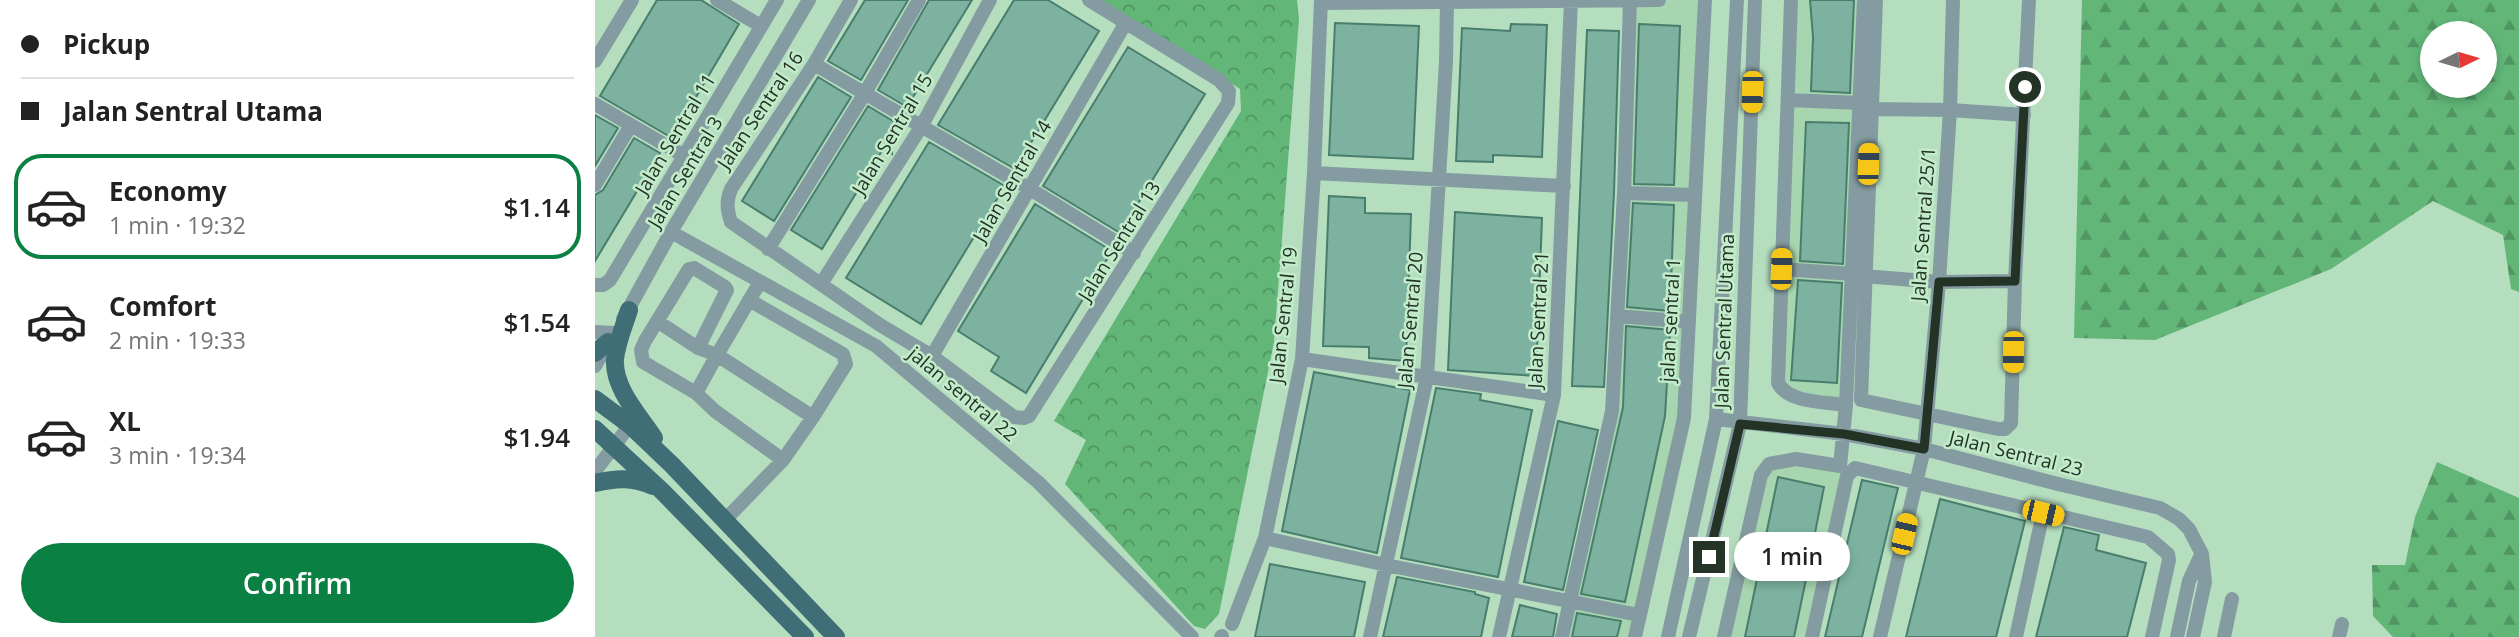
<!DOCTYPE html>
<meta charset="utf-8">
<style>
body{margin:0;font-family:"Open Sans",sans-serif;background:#f2f2f2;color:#222;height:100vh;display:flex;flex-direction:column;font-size:26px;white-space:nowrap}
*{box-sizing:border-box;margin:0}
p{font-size:23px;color:#767676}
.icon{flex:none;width:38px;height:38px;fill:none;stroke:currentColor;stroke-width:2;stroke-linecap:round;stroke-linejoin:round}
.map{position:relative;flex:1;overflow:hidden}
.side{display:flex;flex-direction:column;background:#fff;width:595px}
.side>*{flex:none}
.top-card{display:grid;align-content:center;height:154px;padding:0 21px;background:#fff}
.needle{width:46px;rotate:85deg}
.fabs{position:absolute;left:1825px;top:21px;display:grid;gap:14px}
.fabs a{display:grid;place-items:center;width:77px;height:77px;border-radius:50%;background:#fff;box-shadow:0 4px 10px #0003;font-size:35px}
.end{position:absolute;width:32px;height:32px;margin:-16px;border:9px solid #233326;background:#fff;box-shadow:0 0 0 4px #fff}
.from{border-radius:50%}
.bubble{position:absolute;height:49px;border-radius:24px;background:#fff;box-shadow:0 4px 10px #0003;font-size:23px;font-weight:600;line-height:49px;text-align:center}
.car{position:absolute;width:21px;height:42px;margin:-21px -10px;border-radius:9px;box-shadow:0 0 5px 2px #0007;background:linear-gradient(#f5c518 24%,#345 0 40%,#f5c518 0 76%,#345 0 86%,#f5c518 0)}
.top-card b{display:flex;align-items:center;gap:24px;height:66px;font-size:26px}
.top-card b+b{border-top:2px solid #e0e0e0}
.top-card i{width:18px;height:18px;background:#222}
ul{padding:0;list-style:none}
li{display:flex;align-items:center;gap:21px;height:105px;margin:0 14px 10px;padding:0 7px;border:4px solid transparent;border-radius:28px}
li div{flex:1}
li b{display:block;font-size:26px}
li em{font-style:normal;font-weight:600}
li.on{border-color:#0b8043}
li>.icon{width:63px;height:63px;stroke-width:1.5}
.cta{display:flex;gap:14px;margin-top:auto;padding:14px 21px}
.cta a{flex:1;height:80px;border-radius:42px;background:#0b8043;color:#fff;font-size:28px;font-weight:600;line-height:80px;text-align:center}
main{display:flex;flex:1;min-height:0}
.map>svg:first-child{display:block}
.built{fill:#a6d5af}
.forest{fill:url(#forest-firs);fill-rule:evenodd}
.park{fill:url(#park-crowns)}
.building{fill:#7db2a0;stroke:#497d6c;stroke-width:2}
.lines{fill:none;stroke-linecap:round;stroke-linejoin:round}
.minor{stroke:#849ca1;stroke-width:14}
.major{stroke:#406e77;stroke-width:18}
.route{stroke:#233326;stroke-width:9}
.labels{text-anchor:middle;stroke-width:5;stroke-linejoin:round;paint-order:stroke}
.street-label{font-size:19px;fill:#233326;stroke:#c2ebca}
</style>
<main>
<section class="side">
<div class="top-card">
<b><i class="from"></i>Pickup</b>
<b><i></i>Jalan Sentral Utama</b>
</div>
<ul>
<li class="on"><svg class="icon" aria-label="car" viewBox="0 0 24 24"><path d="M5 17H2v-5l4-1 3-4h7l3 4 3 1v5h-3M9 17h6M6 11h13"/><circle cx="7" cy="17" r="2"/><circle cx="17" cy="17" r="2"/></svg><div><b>Economy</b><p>1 min · 19:32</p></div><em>$1.14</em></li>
<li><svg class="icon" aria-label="car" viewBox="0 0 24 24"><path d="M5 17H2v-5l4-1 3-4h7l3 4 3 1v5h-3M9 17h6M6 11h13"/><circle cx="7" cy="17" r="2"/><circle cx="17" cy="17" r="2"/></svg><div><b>Comfort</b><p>2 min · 19:33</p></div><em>$1.54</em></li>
<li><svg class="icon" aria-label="car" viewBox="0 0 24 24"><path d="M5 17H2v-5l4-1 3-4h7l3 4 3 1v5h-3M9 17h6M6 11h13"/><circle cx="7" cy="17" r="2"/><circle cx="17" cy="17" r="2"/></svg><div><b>XL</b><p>3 min · 19:34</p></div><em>$1.94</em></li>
</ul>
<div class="cta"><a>Confirm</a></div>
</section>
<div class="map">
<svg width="1924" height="637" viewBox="0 0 1924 637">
<defs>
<pattern id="forest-firs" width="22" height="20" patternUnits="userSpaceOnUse" patternTransform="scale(1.75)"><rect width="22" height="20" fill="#61b678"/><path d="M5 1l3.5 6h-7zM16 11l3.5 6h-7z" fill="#509562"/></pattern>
<pattern id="park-crowns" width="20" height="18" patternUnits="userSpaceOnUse" patternTransform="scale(1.75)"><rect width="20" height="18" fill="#61b678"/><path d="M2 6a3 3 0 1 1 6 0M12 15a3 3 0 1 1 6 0" fill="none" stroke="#509562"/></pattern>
</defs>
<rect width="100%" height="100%" fill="#b5debe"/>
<path class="built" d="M1032 0H1115L1094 418 1045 637H964L1014 409Z
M1191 0H1273L1254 402 1197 401 1189 399 1182 393Z
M1170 460 1249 462 1211 637H1124Z"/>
<path class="forest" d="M1487 0H1924V292L1916 289 1908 235 1838 201 1736 269 1560 340 1479 338ZM1890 33V86H1838V33Z
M1842 462 1924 498V637H1798L1778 616 1777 565H1810L1820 517Z"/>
<path class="park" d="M506 0H702L704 19 679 342 624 614 610 629 599 626 470 484 491 440 459 421 646 111 645 89Z"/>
<path class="building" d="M62 0H106L144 24 77 138 5 96Z
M270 0H313L266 80 233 61Z
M334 0H377L312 107 283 90Z
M419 0H453L504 31 420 169 343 125Z
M1215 0H1259L1255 93 1216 91 1218 37Z
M740 23 824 26 818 159 734 155Z
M916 24 952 25 947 157 898 155V162L861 161 867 28 915 31Z
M1044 24 1085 26 1079 185 1039 184Z
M992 30 1024 31 1019 193 1009 387 977 386Z
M533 47 610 94 525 233 448 186Z
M223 77 256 97 179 221 147 201Z
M273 106 303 124 297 133V154L288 149 227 249 196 230Z
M0 115 23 128 0 166Z
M1211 122 1254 123 1248 264 1205 261Z
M39 138 65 153 0 261V195L8 190Z
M334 142 410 186 326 324 251 278Z
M734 196 770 198V213L816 214 811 361 774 358V347L728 346Z
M1038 203 1079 205 1075 311 1032 307Z
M440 204 517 251 431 393 396 371 404 357 363 331Z
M860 212 947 218 941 376 853 370Z
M1203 280 1247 283 1242 383 1196 380Z
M1031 326 1075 330 1070 416 1030 602 986 594 1028 407Z
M719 372 815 390 782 553 687 531Z
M841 388 886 394 885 400 937 410 903 577 806 558Z
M963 421 1003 430 968 590 929 582Z
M1183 477 1229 487 1210 584 1199 637H1150Z
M1267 480 1303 488 1299 504 1267 637H1230Z
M1345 499 1430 521 1401 637H1311Z
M1469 527 1504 535 1501 550 1551 563 1532 637H1441Z
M675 564 770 582 759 637H660Z
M802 577 880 592V594L894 598 886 637H788Z
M925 605 962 614 958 637H917Z
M982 613 1026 621 1022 637H977Z"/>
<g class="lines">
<path class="minor" d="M122 0 166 26
M256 0 219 64 136 189C131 201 132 210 136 222L285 325 337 356 419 417 429 418 434 416 633 103 634 91 624 80 494 0
M1281 0 1266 400 1403 429H1410L1416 423 1420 281 1434 0
M727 3 1064 0
M0 61 37 0
M219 64 435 189 539 253
M1193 100 1265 103
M0 104 89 156
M1276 109 1355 110 1429 115
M719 173 969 186
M0 185 36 125
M1029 193 1100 195
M76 232 281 346 443 482 597 637
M173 249 270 93 324 0
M1186 269 1258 274
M1268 276 1344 282 1420 281
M226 284 326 127 395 0
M0 285H8L15 280 182 0
M154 300 248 354 251 364 218 417
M1023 316 1094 322
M28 319 76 232 214 0
M62 321 103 348
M0 332 19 333
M337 356 530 24
M707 359 959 395
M0 366 12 345
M101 393 48 362 46 350 50 341 94 269 99 268 130 287 132 290 103 348 122 355 165 282
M1251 405 1269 0
M1121 419 1249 434 1329 449 1463 484 1565 508 1584 519 1594 529 1607 554 1610 582 1598 637
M0 471 35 425
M130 520 188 460 218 417 122 355 101 393 120 411 188 460
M670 538 791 565 1044 615
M637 624 670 538 707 359 719 173 726 0
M626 637 627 636
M775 637 832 377 851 62 852 0
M904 637 959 395 976 0
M967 637 1017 411 1029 193 1035 0
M1040 637 1089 418 1110 0
M1073 637 1121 419 1142 0
M1094 637 1145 424 1160 0
M1129 637 1166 475 1174 464 1201 459 1245 466 1251 405C1230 402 1193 403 1183 383L1196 0
M1217 637 1252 476 1260 468 1553 537 1573 554 1574 560 1557 637
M1285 637 1329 449 1344 282 1355 110 1358 0
M1421 637 1448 513
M1582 637 1594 581 1606 555
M1629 637 1637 599
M1744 637 1747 624"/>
<path class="major" d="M34 310C29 326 22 342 20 359 18 388 44 415 59 438
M0 353 13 342
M0 399 35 425 77 465 241 637
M0 429 67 491 210 637
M0 483C21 478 38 477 58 486"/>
</g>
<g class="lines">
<path class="route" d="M1114 557 1145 424 1249 434 1329 449 1344 282 1420 281 1430 87"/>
</g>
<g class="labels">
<g class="street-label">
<text transform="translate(165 110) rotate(-56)" y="7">Jalan Sentral 16</text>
<text transform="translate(80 134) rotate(-59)" y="7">Jalan Sentral 11</text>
<text transform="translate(297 134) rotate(-59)" y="7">Jalan Sentral 15</text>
<text transform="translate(90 172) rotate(-59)" y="7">Jalan Sentral 3</text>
<text transform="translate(417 181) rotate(-60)" y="7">Jalan Sentral 14</text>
<text transform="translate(1328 224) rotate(-86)" y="7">Jalan Sentral 25/1</text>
<text transform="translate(524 241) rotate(-58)" y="7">Jalan Sentral 13</text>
<text transform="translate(688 315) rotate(-84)" y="7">Jalan Sentral 19</text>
<text transform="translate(815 320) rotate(-85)" y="7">Jalan Sentral 20</text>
<text transform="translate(943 320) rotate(-87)" y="7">Jalan Sentral 21</text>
<text transform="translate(1075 320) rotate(-87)" y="7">jalan sentral 1</text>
<text transform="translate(1129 321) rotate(-88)" y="7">Jalan Sentral Utama</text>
<text transform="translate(368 394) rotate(40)" y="7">jalan sentral 22</text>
<text transform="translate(1421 453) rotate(14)" y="7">Jalan Sentral 23</text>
</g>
</g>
</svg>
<div class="fabs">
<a><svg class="needle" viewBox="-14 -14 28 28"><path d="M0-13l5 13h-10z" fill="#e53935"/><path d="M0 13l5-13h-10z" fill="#767676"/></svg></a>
</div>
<i class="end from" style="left:1430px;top:87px"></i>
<i class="end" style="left:1114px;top:557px"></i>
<div class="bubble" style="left:1139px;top:532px;width:116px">1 min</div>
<i class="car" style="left:1157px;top:92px;rotate:182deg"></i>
<i class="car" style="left:1273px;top:164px;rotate:2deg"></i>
<i class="car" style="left:1186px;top:269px;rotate:2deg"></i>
<i class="car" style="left:1418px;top:352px;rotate:181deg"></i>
<i class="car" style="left:1448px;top:513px;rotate:103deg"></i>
<i class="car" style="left:1309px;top:534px;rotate:13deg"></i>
</div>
</main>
